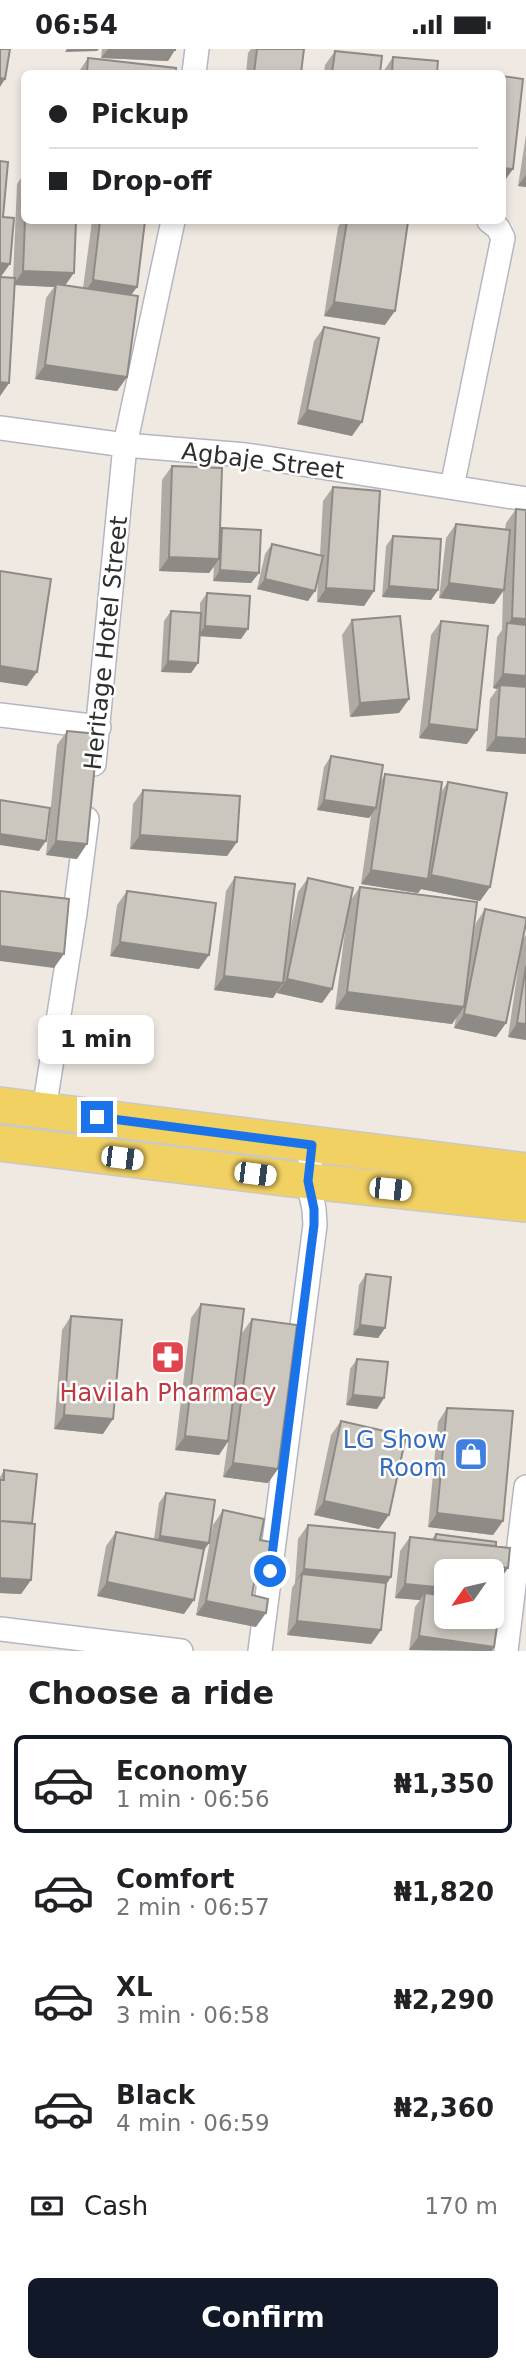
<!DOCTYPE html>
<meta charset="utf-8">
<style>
body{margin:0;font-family:"DejaVu Sans",sans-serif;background:#f2f2f2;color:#202124;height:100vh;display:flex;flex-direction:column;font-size:26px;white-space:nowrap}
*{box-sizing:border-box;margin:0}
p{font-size:23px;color:#757577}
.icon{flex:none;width:38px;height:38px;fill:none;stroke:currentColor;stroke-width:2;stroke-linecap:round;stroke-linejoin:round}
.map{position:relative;height:1602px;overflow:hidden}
.sheet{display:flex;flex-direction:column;background:#fff;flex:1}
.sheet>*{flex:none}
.top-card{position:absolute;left:21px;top:21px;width:485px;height:154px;border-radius:10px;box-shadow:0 4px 10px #0003;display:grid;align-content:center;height:154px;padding:0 28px;background:#fff}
.needle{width:46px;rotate:236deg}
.controls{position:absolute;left:434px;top:1510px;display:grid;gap:14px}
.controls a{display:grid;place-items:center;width:70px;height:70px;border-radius:10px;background:#fff;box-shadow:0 4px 10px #0003;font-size:35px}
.end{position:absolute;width:32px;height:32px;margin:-16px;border:9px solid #1a73e8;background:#fff;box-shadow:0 0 0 4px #fff}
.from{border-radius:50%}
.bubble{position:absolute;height:49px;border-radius:10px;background:#fff;box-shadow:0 4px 10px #0003;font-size:23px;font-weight:700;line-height:49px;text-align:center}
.car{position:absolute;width:21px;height:42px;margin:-21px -10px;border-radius:9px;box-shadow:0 0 5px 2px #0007;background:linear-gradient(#fff 24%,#345 0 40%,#fff 0 76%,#345 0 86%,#fff 0)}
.top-card b{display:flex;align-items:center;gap:24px;height:66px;font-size:26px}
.top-card b+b{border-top:2px solid #e0e0e0}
.top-card i{width:18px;height:18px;background:#202124}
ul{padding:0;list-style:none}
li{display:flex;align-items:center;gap:21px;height:98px;margin:0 14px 10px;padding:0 14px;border:4px solid transparent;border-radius:10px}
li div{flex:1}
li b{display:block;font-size:26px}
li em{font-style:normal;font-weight:700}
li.selected{border-color:#111827}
li>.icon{width:63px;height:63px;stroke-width:1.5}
h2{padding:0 28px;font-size:32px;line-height:84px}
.pay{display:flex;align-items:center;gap:18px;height:77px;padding:0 28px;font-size:26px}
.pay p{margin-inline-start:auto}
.action{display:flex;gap:14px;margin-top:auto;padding:14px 28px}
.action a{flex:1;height:80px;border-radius:10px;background:#111827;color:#fff;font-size:28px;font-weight:700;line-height:80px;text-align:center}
.status{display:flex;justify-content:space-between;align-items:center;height:49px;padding:0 35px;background:#fff;direction:ltr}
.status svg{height:19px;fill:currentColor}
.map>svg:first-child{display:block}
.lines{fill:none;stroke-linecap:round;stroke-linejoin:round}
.street-casing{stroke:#b4b7c1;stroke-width:26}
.primary-casing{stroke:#c9c9c9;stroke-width:38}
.street{stroke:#fff;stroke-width:23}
.primary{stroke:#f2d163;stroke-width:35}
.wall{fill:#afaba4}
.shaded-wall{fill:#8e8b86}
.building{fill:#cbc7bf;stroke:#8e8b86;stroke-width:2}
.route{stroke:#1a73e8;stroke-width:9}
.labels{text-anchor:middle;stroke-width:5;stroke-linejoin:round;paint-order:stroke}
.street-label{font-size:24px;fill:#2e2e2e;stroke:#fff}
.health-label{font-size:24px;fill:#be3a42;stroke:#fff}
.shop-label{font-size:24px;fill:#366cbe;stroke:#fff;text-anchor:end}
</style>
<div class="status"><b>06:54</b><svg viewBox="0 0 49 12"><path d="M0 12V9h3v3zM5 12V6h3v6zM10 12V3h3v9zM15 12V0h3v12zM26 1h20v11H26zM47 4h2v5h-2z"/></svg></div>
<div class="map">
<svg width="526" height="1602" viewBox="0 0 526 1602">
<rect width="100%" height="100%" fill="#efe9e1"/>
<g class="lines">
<g class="street-casing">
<path id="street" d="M194 24 197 0
M0 379 125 396 246 406 526 450
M452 438 503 189 498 179 489 172
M0 666 99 678
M94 715 125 396 173 172
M44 1061 75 864 87 770
M0 1580 181 1602
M260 1602 315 1176 314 1160 308 1132 312 1096
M506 1602 526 1438"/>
</g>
<g class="primary-casing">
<path id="primary" d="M0 1056 526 1122
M0 1094 308 1132 526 1155"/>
</g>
<use href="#street" class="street"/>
<use href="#primary" class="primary"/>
</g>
<path class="wall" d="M102 0H175L168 12 101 9Z
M251 0H304L301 24H246L248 4Z
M335 2 380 24H324L325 16Z
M393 8 437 24H383V23Z
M88 9 176 24H78Z
M526 86V138L518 137Z
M0 112 3 168 0 228 13 229 17 135 24 124V172L65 237 83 239 92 172H145L131 246 127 328 117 342 35 330 46 249 54 238 15 236 9 334 0 347Z
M342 172H398L385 276 324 267 338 178Z
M324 278 352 387 297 375 314 292Z
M172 417 220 482 222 479 259 524 251 534 213 532 214 518 209 524 159 522 162 431Z
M333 438 374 542 364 557 317 553 318 527 308 552 257 540 265 505 272 495 320 506 323 452Z
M516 460 526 461V705L486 702 490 650 497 640 493 639 497 588 502 581 503 542 494 555 439 549 446 489 456 475 505 481 506 474Z
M393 487 438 541 431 551 382 548 386 497Z
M207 544 241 590 200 587 198 614 191 624 161 623 164 572 171 562 200 564V554Z
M352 571 409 650 399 664 350 668 342 586Z
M441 572 467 695 419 689 431 586Z
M67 682 77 810 46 806 57 696Z
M331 707 381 732 385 725 441 743 448 733 490 838 480 852 421 840 422 839 418 844 361 835 371 766 369 769 317 761 324 718Z
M143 741 237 793 227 807 130 800 133 755Z
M235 828 288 892 298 843 308 829 350 852 360 838 473 889 476 874 485 860 523 890 526 886V991L508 988 521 900 506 974 496 988 454 979 456 969 452 975 335 960 346 874 332 940 322 954 277 944V942L273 949 214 941 226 842Z
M127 842 199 920 110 907 117 856Z
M366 1225 385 1279 378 1289 353 1286 359 1236Z
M201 1255 233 1352 242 1284 252 1270 268 1434 223 1428 228 1393 219 1406 175 1401 191 1269Z
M71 1267 103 1385 54 1380 62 1281Z
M357 1310 384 1349 377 1360 346 1356 350 1320Z
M447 1359 503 1472 493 1486 428 1478 438 1373Z
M341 1372 379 1480 314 1466 331 1386Z
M4 1421 32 1474 31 1531 21 1545 0 1544V1428Z
M166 1444 209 1494 203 1502 184 1565 97 1547 106 1497 116 1483 154 1490 159 1454Z
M223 1461 260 1491 262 1529 255 1528 252 1546 256 1578 196 1566 213 1476Z
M308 1476 385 1537 381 1581 371 1595 287 1586 292 1539 295 1534 298 1490Z
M436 1485 496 1493V1497L510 1499 508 1519 498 1533H496L495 1544 492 1548V1522H446V1568H492V1555L500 1556 494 1598 492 1602 409 1601 415 1558 420 1551 395 1549 400 1502 410 1488 432 1490Z"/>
<path class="shaded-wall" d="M67 0H99L97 2 65 3Z
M108 0H134L175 1 168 12 101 9Z
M0 29 5 30 0 38Z
M502 119 513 120 503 134H502Z
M526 126V138L518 137Z
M0 214 10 215 0 229Z
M23 222 74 224 64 238 56 235 54 238 13 236Z
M93 231 137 238 127 252 83 246Z
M334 253 395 262 385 276 324 267Z
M45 316 127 328 117 342 35 330Z
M0 333 9 334 0 347Z
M307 361 362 373 352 387 297 375Z
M169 508 219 510 209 524 159 522Z
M220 521 259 524 251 534 213 532Z
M265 530 315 542 308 552 257 540Z
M449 534 504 541 494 555 439 549Z
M389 537 438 541 431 551 382 548Z
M326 539 374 542 364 557 317 553Z
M512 569 526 570V584L507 576Z
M205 577 248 580 241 590 198 587Z
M168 612 198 614 191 624 161 623Z
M0 617 37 623 27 637 0 633Z
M503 625 526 627V643L500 636 497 640 493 639Z
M409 650 399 664 350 668 360 654Z
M429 675 477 681 467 695 419 689Z
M496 688 526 690V705L486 702Z
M324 751 376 759 369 769 317 761Z
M0 785 46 792 39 802 0 796Z
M140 786 237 793 227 807 130 800Z
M56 792 87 795 77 810 46 806Z
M371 821 428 830 418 844 361 835Z
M431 826 490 838 480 852 421 840Z
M120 893 209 906 199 920 110 907Z
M0 897 64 905 54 919 0 912Z
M224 927 283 934 273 949 214 941Z
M287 930 332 940 322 954 277 944Z
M347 943 464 958 452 975 335 960Z
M464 965 506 974 496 988 454 979Z
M517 974 526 975V991L508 988Z
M360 1276 385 1279 378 1289 353 1286Z
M353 1346 384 1349 377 1360 346 1356Z
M64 1366 113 1370 103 1385 54 1380Z
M185 1387 228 1392 219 1406 175 1401Z
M233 1414 278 1420 268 1434 223 1428Z
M324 1452 389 1466 379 1480 314 1466Z
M437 1464 503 1472 493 1486 428 1478Z
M160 1487 209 1494 202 1504 153 1497Z
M258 1512 272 1515 262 1529 248 1527Z
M497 1517 508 1519 498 1533 492 1532Z
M304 1520 391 1528 382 1542 302 1525 294 1534Z
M0 1529 31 1531 21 1545 0 1544Z
M107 1533 194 1551 184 1565 97 1547Z
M405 1535 446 1539V1554L425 1544 420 1551 395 1549Z
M206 1552 266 1564 256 1578 196 1566Z
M297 1572 381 1581 371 1595 287 1586Z
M419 1587 494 1598 492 1602 409 1601Z"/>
<path class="building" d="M0 0H10L5 30 0 29Z
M134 0H175V1Z
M257 0H304L301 24H254Z
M335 2 382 7 380 24H332Z
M393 8 438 12 437 24H392Z
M88 9 176 19V24H87Z
M464 22 481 24H463Z
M502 27 523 30 513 120 502 119Z
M0 112 8 113 3 168 14 169 10 215 0 214Z
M25 172H76L74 224 23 222Z
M100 172H145L137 238 93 231Z
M347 172H398L408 173 395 262 334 253Z
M0 228 15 229 9 334 0 333Z
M56 235 138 247 127 328 45 316Z
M324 278 379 289 362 373 307 361Z
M172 417 222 419 219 510 169 508Z
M333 438 380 442 374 542 326 539Z
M516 460 526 461V570L512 569Z
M456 475 510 481 504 541 449 534Z
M222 479 261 481 259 524 220 521Z
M393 487 441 490 438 541 389 537Z
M272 495 323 507 315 542 265 530Z
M0 522 51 530 37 623 0 617Z
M207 544 250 547 248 580 205 577Z
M171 562 201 564 198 614 168 612Z
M400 567 409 650 360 654 352 571Z
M441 572 488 577 477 681 429 675Z
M507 574 526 576V627L503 625Z
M500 636 526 638V690L496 688Z
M67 682 98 685 87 795 56 792Z
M331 707 383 716 376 759 324 751Z
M385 725 442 733 428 830 371 821Z
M448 733 507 744 490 838 431 826Z
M143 741 240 747 237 793 140 786Z
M0 751 50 759 46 792 0 785Z
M235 828 295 835 283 934 224 927Z
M308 829 353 839 332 940 287 930Z
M360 838 477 853 464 958 347 943Z
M0 842 69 850 64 905 0 897Z
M127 842 216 854 209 906 120 893Z
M485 860 526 869V874L506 974 464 965Z
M526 917V975L517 974Z
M366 1225 391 1228 385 1279 360 1276Z
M201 1255 244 1260 228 1392 185 1387Z
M71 1267 122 1271 113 1370 64 1366Z
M252 1270 297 1276 278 1420 233 1414Z
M357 1310 388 1313 384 1349 353 1346Z
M447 1359 513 1362 503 1472 437 1464Z
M341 1372 406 1387 389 1466 324 1452Z
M4 1421 37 1425 32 1474 0 1472V1431H4Z
M166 1444 215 1451 209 1494 160 1487Z
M223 1461 264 1470 260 1491 276 1494 272 1515 258 1512 252 1546 268 1550 266 1564 206 1552Z
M0 1472 35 1475 31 1531 0 1529Z
M308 1476 395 1484 391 1528 304 1520Z
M116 1483 204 1500 194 1551 107 1533Z
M436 1485 496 1493V1497L435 1491Z
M410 1488 510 1499 508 1519 497 1517 495 1544 492 1543V1522H446V1539L405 1535Z
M302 1525 386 1534 381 1581 297 1572Z
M425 1544 446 1547V1568H492V1555L500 1556 494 1598 419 1587Z"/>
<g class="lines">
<path class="route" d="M97 1068 312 1096 308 1132 314 1160V1176L270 1522"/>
</g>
<defs>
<g id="pharmacy-square" transform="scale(1.75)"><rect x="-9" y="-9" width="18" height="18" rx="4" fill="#e0444e" stroke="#fff"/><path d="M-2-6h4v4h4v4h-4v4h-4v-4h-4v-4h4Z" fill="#fff"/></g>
<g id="shop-square" transform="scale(1.75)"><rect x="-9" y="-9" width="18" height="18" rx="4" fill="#3f7fe0" stroke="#fff"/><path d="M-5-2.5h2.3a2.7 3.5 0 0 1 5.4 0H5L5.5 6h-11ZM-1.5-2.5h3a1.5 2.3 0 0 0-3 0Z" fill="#fff"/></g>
</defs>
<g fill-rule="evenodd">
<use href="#pharmacy-square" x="168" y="1308"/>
<use href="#shop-square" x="471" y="1405"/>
</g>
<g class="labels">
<g class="street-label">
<text transform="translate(263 412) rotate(7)" y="8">Agbaje Street</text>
<text transform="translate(106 594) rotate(-84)" y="8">Heritage Hotel Street</text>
</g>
<g class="health-label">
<text x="168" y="1352">Havilah Pharmacy</text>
</g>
<g class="shop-label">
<text x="447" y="1399">LG Show<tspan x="447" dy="28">Room</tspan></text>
</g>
</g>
</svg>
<div class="controls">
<a><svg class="needle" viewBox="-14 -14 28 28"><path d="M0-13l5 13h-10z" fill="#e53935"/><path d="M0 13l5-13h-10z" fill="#757577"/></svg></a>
</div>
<i class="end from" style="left:270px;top:1522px"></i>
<i class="end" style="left:97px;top:1068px"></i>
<div class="bubble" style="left:38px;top:966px;width:116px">1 min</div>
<i class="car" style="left:122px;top:1109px;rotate:97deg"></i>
<i class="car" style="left:255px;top:1125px;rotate:97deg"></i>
<i class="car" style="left:390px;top:1140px;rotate:96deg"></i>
<div class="top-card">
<b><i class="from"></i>Pickup</b>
<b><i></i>Drop-off</b>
</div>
</div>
<section class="sheet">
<h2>Choose a ride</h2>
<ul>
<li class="selected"><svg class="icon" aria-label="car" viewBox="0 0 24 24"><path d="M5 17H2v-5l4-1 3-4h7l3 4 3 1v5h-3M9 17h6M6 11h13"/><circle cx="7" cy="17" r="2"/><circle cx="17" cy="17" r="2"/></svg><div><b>Economy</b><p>1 min · 06:56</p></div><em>₦1,350</em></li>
<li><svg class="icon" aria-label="car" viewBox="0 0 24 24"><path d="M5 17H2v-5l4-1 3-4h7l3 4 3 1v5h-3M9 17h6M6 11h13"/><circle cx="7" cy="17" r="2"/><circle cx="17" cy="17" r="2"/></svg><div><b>Comfort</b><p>2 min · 06:57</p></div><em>₦1,820</em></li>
<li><svg class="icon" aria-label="car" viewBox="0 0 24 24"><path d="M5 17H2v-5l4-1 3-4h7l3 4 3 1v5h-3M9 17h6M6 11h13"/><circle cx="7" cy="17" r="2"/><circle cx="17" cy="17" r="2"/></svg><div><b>XL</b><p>3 min · 06:58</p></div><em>₦2,290</em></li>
<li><svg class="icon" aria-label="car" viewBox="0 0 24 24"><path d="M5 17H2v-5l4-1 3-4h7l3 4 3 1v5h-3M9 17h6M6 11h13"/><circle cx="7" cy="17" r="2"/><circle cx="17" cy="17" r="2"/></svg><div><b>Black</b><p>4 min · 06:59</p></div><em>₦2,360</em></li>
</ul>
<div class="pay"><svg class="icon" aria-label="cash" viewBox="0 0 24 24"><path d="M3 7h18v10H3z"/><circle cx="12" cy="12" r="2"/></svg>Cash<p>170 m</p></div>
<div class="action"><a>Confirm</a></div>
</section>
